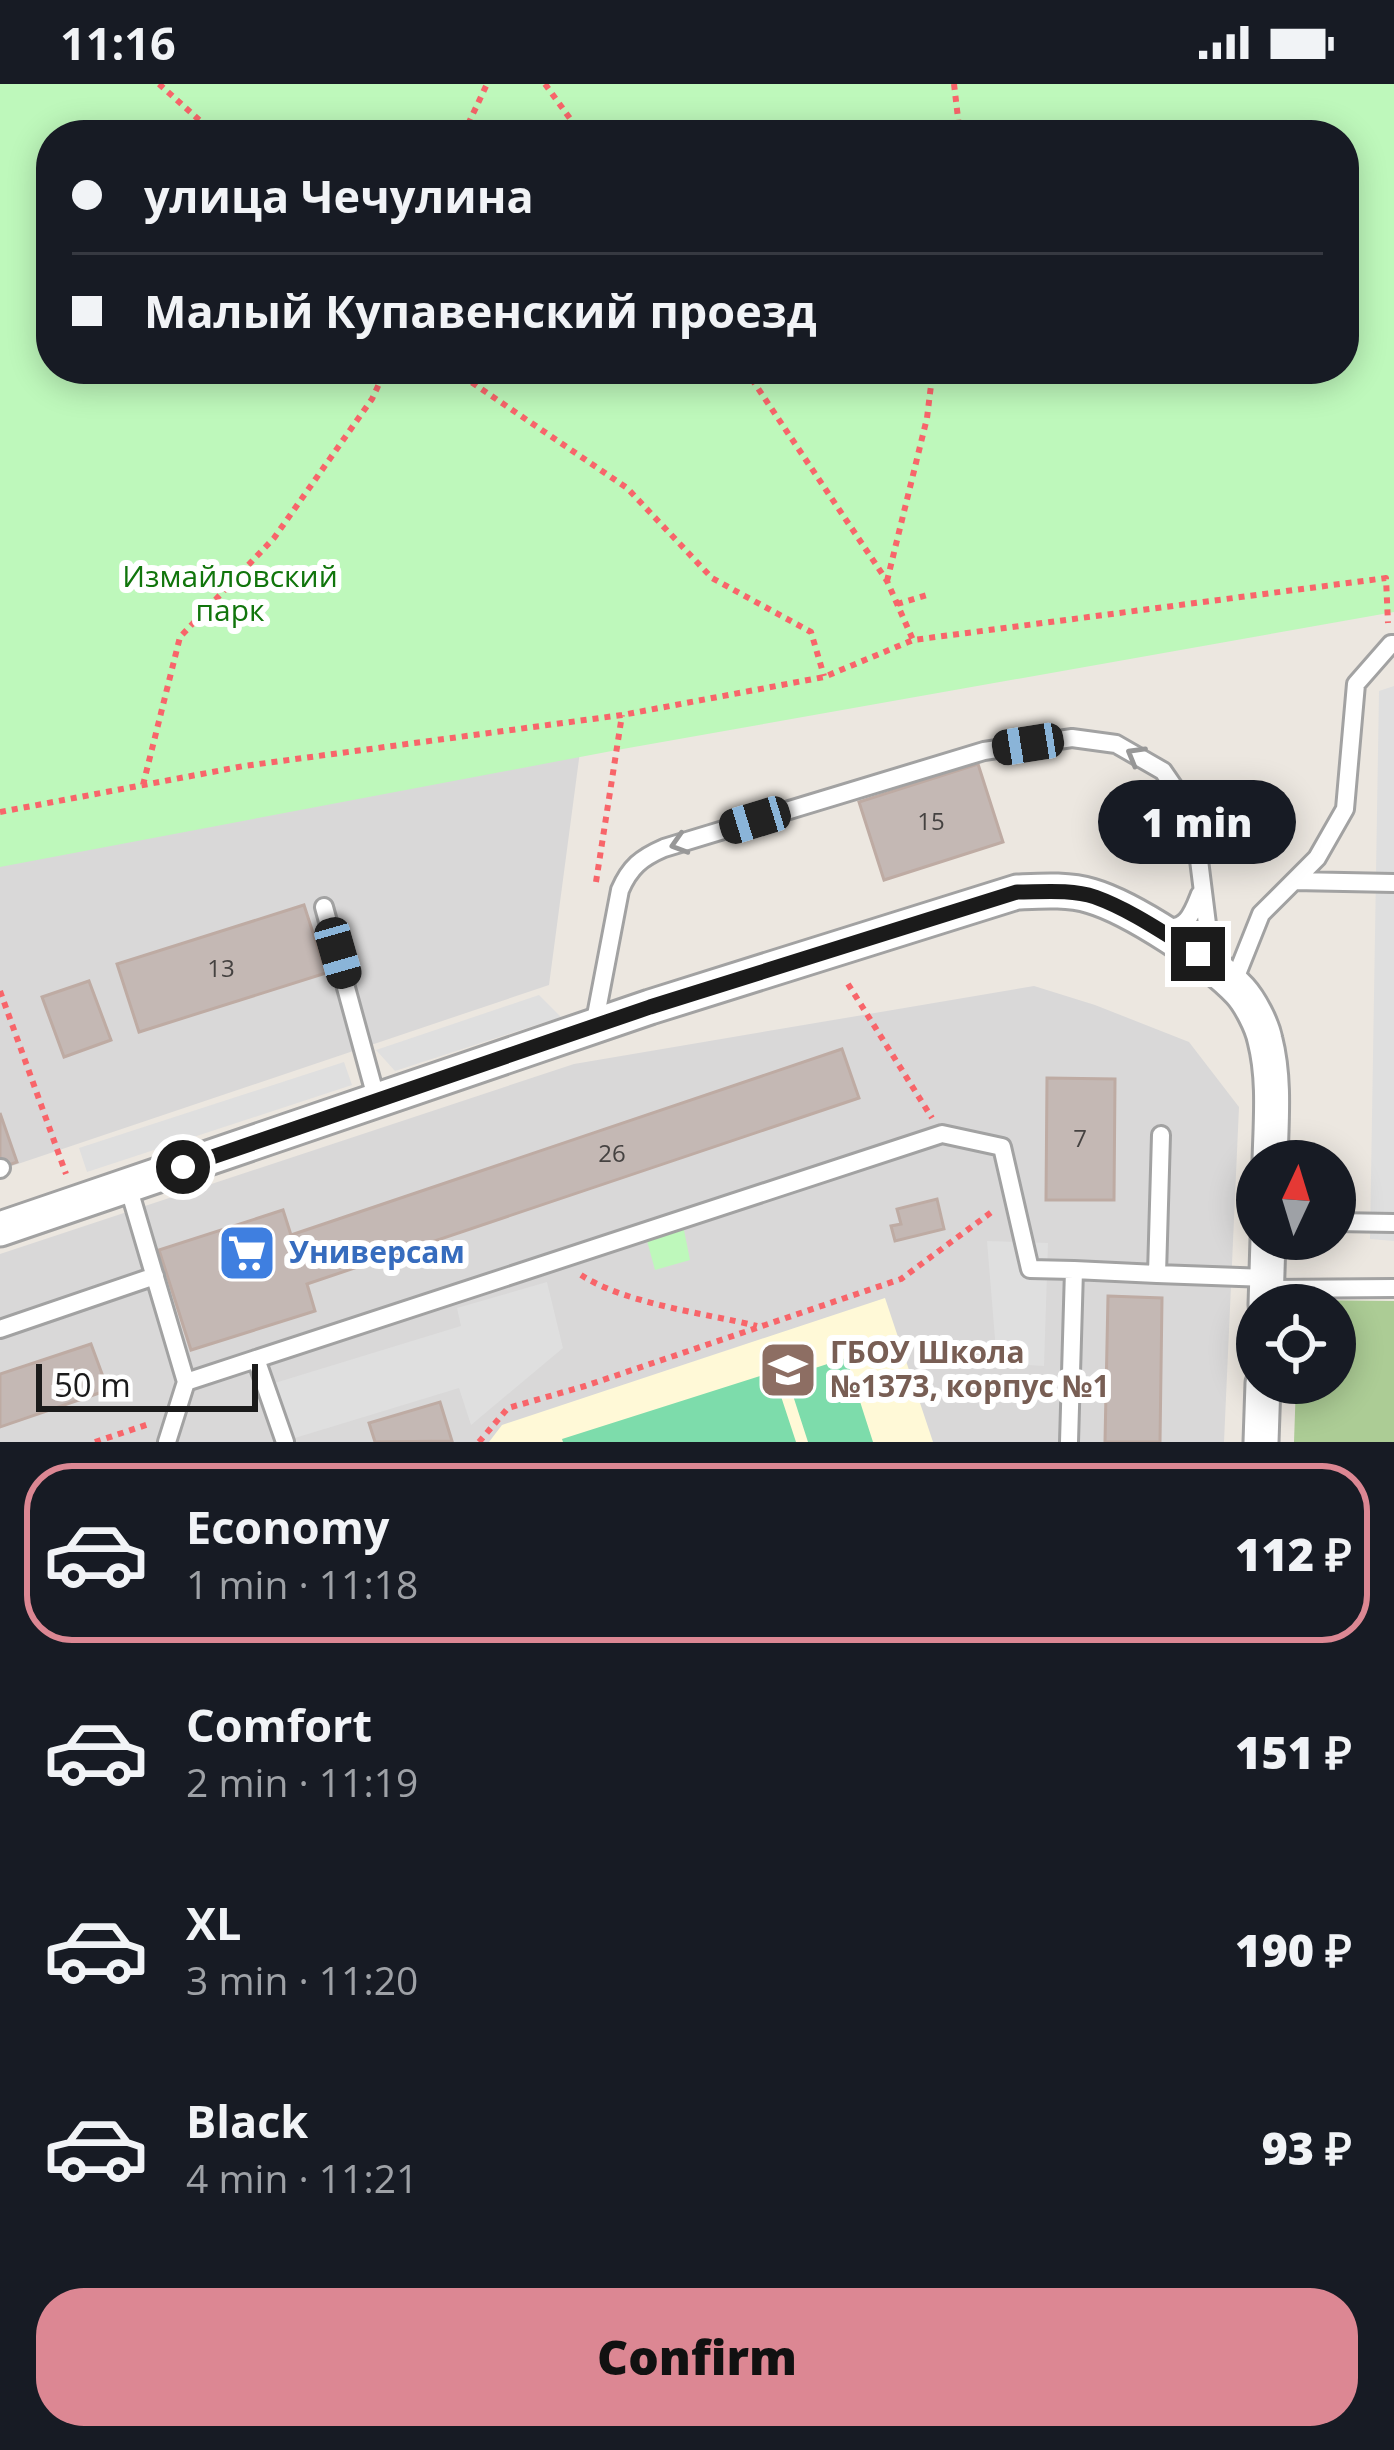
<!DOCTYPE html>
<meta charset="utf-8">
<style>
body{margin:0;font-family:"Open Sans",sans-serif;background:#242831;color:#f1f3f6;height:100vh;display:flex;flex-direction:column;font-size:45px;white-space:nowrap}
*{box-sizing:border-box;margin:0}
p{font-size:39px;color:#9ea1a6}
.icon{flex:none;width:66px;height:66px;fill:none;stroke:currentColor;stroke-width:2;stroke-linecap:round;stroke-linejoin:round}
.map{position:relative;height:1358px;overflow:hidden}
.details{display:flex;flex-direction:column;background:#171b24;flex:1}
.details>*{flex:none}
.top-card{position:absolute;left:36px;top:36px;width:1323px;height:264px;border-radius:48px;box-shadow:0 6px 30px #0003;display:grid;align-content:center;height:264px;padding:0 36px;background:#171b24}
.needle{width:78px;rotate:4deg}
.controls{position:absolute;left:1236px;top:1056px;display:grid;gap:24px}
.controls a{display:grid;place-items:center;width:120px;height:120px;border-radius:50%;background:#171b24;box-shadow:0 6px 30px #0003;font-size:60px}
.scale{position:absolute;left:36px;bottom:30px;width:222px;box-sizing:border-box;padding-left:12px;border:6px solid #1b1b1b;border-top:0;font-size:33px;line-height:42px;white-space:nowrap;color:#1b1b1b;-webkit-text-stroke:9px #fff;paint-order:stroke}
.end{position:absolute;width:54px;height:54px;margin:-27px;border:15px solid #1b1b1b;background:#fff;box-shadow:0 0 0 6px #fff}
.from{border-radius:50%}
.bubble{position:absolute;height:84px;border-radius:42px;background:#171b24;box-shadow:0 6px 30px #0003;font-size:39px;font-weight:800;line-height:84px;text-align:center}
.car{position:absolute;width:36px;height:72px;margin:-36px -18px;border-radius:15px;box-shadow:0 0 9px 3px #0007;background:linear-gradient(#222 24%,#8ab4d8 0 40%,#222 0 76%,#8ab4d8 0 86%,#222 0)}
.top-card b{display:flex;align-items:center;gap:42px;height:114px;font-size:45px}
.top-card b+b{border-top:3px solid #363941}
.top-card i{width:30px;height:30px;background:#f1f3f6}
ul{padding:21px 0 0;list-style:none}
li{display:flex;align-items:center;gap:36px;height:180px;margin:0 24px 18px;padding:0 12px;border:6px solid transparent;border-radius:48px}
li div{flex:1}
li b{display:block;font-size:45px}
li em{font-style:normal;font-weight:800}
li.on{border-color:#dc8793}
li>.icon{width:108px;height:108px;stroke-width:1.5}
.primary-button{display:flex;gap:24px;margin-top:auto;padding:24px 36px}
.primary-button a{flex:1;height:138px;border-radius:48px;background:#dc8793;color:#111;font-size:48px;font-weight:800;line-height:138px;text-align:center}
.status{display:flex;justify-content:space-between;align-items:center;height:84px;padding:0 60px;background:#171b24;direction:ltr}
.status svg{height:33px;fill:currentColor}
.map>svg:first-child{display:block}
.residential{fill:#d9d8d8}
.education{fill:#fff9d7}
.forest{fill:#accc95}
.park{fill:#bef8bb;fill-rule:evenodd}
.pitch{fill:#7ddcab}
.parking{fill:#dfdfdf}
.building{fill:#c4b8b4;stroke:#beaba3;stroke-width:3}
.lines{fill:none;stroke-linecap:round;stroke-linejoin:round}
.lane-casing{stroke:#a2a2a2;stroke-width:22}
.street-casing{stroke:#a2a2a2;stroke-width:39}
.path{stroke:#f8656a;stroke-width:6;stroke-dasharray:6 6;stroke-linecap:butt}
.lane{stroke:#fff;stroke-width:16}
.street{stroke:#fff;stroke-width:33}
.oneway{stroke:#989898}
.route{stroke:#1b1b1b;stroke-width:15}
.labels{text-anchor:middle;stroke-width:12;stroke-linejoin:round;paint-order:stroke}
.number-label{font-size:24px;fill:#454241}
.park-label{font-size:30px;fill:#11750c;stroke:#fff}
.shop-label{font-size:30px;font-weight:bold;fill:#366cbe;stroke:#fff;text-anchor:start}
.education-label{font-size:30px;font-weight:bold;fill:#785e54;stroke:#fff;text-anchor:start}
</style>
<div class="status"><b>11:16</b><svg viewBox="0 0 49 12"><path d="M0 12V9h3v3zM5 12V6h3v6zM10 12V3h3v9zM15 12V0h3v12zM26 1h20v11H26zM47 4h2v5h-2z"/></svg></div>
<div class="map">
<svg width="1394" height="1358" viewBox="0 0 1394 1358">
<rect width="100%" height="100%" fill="#ece7e0"/>
<path class="residential" d="M581 660 549 901 0 1086V782Z
M1034 902 1095 921 1189 958 1239 1023 1224 1358H0V1170L574 980Z"/>
<path class="education" d="M885 1214 933 1358H489L502 1341Z"/>
<path class="forest" d="M1298 1216 1394 1217V1358H1294L1296 1299H1335V1221H1298Z"/>
<path class="park" d="M0 0H1394V528L617 666 0 783ZM51 51H1344V285H51Z
M683 1141 690 1176 655 1186 646 1153Z"/>
<path class="pitch" d="M846 1274 873 1358H808L787 1293Z
M773 1288 796 1358H563L562 1355Z"/>
<path class="parking" d="M1394 602V1157L1370 1155 1379 607Z
M539 911 561 933 395 987 376 966Z
M344 978 352 1001 87 1088 79 1064Z
M987 1157 1048 1159 1044 1282 997 1279Z
M547 1198 563 1264 471 1341 459 1304 285 1357 265 1302 461 1242 457 1224Z"/>
<path class="building" d="M978 680 1003 758 884 796 859 718Z
M304 821 326 889 139 948 117 880Z
M89 897 111 956 64 973 42 913Z
M842 965 859 1014 307 1200 315 1227 191 1266 159 1166 283 1126 291 1151Z
M1047 994 1115 995 1114 1116H1046Z
M0 1029 17 1078 0 1084Z
M937 1115 944 1145 895 1157 891 1142 901 1140 897 1125Z
M1108 1212 1162 1214 1160 1358H1105Z
M91 1260 108 1306 0 1343V1290Z
M440 1318 452 1357 375 1358 369 1339Z"/>
<g class="lines">
<g class="lane-casing">
<path id="lane" d="M1294 797 1394 799
M324 823 377 1017
M1162 842C1186 849 1193 828 1200 810
M1233 900 1261 830 1317 774 1345 725 1356 600 1391 560H1394
M594 942 620 806C630 783 641 774 664 764L984 667 1072 654 1116 660 1163 687 1185 719 1195 744 1209 856 1221 878
M1161 1051 1157 1190 1267 1194
M0 1085 1 1084
M128 1102 186 1298 167 1358
M1335 1138 1394 1139
M1074 1186 1157 1190
M1267 1205 1394 1204
M0 1245 155 1192
M256 1275 285 1358
M186 1298 942 1050 1002 1063 1030 1185 1074 1186 1069 1358"/>
</g>
<g class="street-casing">
<path id="street" d="M0 1145 650 923 1017 808C1041 807 1068 805 1091 812 1132 824 1211 876 1240 907 1250 918 1262 941 1265 956 1275 995 1271 1038 1270 1077
M1266 1221 1268 1155
M1261 1358 1263 1299"/>
</g>
<path class="path" d="M159 0 216 51
M545 0 582 51
M954 0 960 51
M463 51 487 0
M452 285 627 404 712 494 811 548 824 592
M745 285 887 497 913 556
M887 497 927 334 933 285
M897 520 927 511
M143 701 180 553 274 454 372 315 386 285
M0 728 244 682 622 631 824 593 913 556 1386 494 1388 539
M596 798 622 631
M848 900 932 1034
M0 907 66 1090
M581 1191C626 1220 704 1229 757 1242
M95 1358 149 1340
M479 1358 508 1324 585 1302 901 1195 993 1127"/>
<use href="#lane" class="lane"/>
<use href="#street" class="street"/>
</g>
<defs><path id="oneway-chevron" d="M-2-3.5L2.5 0L-2 3.5" fill="none" stroke-width="1.6" stroke-linecap="round" stroke-linejoin="round" transform="scale(3)"/></defs>
<g class="oneway">
<use href="#oneway-chevron" transform="translate(1135 671) rotate(-150)"/>
<use href="#oneway-chevron" transform="translate(679 760) rotate(163)"/>
</g>
<g class="lines">
<path class="route" d="M183 1083 650 923 1017 808C1042 808 1071 805 1095 813 1131 826 1165 850 1198 870"/>
</g>
<defs>
<g id="supermarket-square" transform="scale(3)"><rect x="-9" y="-9" width="18" height="18" rx="4" fill="#3f7fe0" stroke="#fff"/><path d="M-6-5.5h2.5l.6 2H6L4.5 2H-2.5L-4.4-4H-6ZM-1.5 3.2a1.3 1.3 0 1 0 .1 0ZM3 3.2a1.3 1.3 0 1 0 .1 0Z" fill="#fff"/></g>
<g id="school-square" transform="scale(3)"><rect x="-9" y="-9" width="18" height="18" rx="4" fill="#8d6e63" stroke="#fff"/><path d="M0-5L7-2L0 1L-7-2ZM-4 1L0 2.5L4 1V4Q0 6-4 4Z" fill="#fff"/></g>
</defs>
<g fill-rule="evenodd">
<use href="#supermarket-square" x="247" y="1169"/>
<use href="#school-square" x="788" y="1286"/>
</g>
<g class="labels">
<g class="number-label">
<text x="931" y="746">15</text>
<text x="221" y="893">13</text>
<text x="1080" y="1063">7</text>
<text x="612" y="1078">26</text>
</g>
<g class="park-label">
<text x="230" y="503">Измайловский<tspan x="230" dy="34">парк</tspan></text>
</g>
<g class="shop-label">
<text x="289" y="1179">Универсам</text>
</g>
<g class="education-label">
<text x="830" y="1279">ГБОУ Школа<tspan x="830" dy="34">№1373, корпус №1</tspan></text>
</g>
</g>
</svg>
<div class="controls">
<a><svg class="needle" viewBox="-14 -14 28 28"><path d="M0-13l5 13h-10z" fill="#e53935"/><path d="M0 13l5-13h-10z" fill="#9ea1a6"/></svg></a>
<a><svg class="icon" aria-label="locate" viewBox="0 0 24 24"><circle cx="12" cy="12" r="6"/><path d="M12 2v4M12 18v4M2 12h4M18 12h4"/></svg></a>
</div>
<div class="scale">50 m</div>
<i class="end from" style="left:183px;top:1083px"></i>
<i class="end" style="left:1198px;top:870px"></i>
<div class="bubble" style="left:1098px;top:696px;width:198px">1 min</div>
<i class="car" style="left:1028px;top:660px;rotate:261deg"></i>
<i class="car" style="left:755px;top:736px;rotate:253deg"></i>
<i class="car" style="left:338px;top:869px;rotate:164deg"></i>
<div class="top-card">
<b><i class="from"></i>улица Чечулина</b>
<b><i></i>Малый Купавенский проезд</b>
</div>
</div>
<section class="details">
<ul>
<li class="on"><svg class="icon" aria-label="car" viewBox="0 0 24 24"><path d="M5 17H2v-5l4-1 3-4h7l3 4 3 1v5h-3M9 17h6M6 11h13"/><circle cx="7" cy="17" r="2"/><circle cx="17" cy="17" r="2"/></svg><div><b>Economy</b><p>1 min · 11:18</p></div><em>112 ₽</em></li>
<li><svg class="icon" aria-label="car" viewBox="0 0 24 24"><path d="M5 17H2v-5l4-1 3-4h7l3 4 3 1v5h-3M9 17h6M6 11h13"/><circle cx="7" cy="17" r="2"/><circle cx="17" cy="17" r="2"/></svg><div><b>Comfort</b><p>2 min · 11:19</p></div><em>151 ₽</em></li>
<li><svg class="icon" aria-label="car" viewBox="0 0 24 24"><path d="M5 17H2v-5l4-1 3-4h7l3 4 3 1v5h-3M9 17h6M6 11h13"/><circle cx="7" cy="17" r="2"/><circle cx="17" cy="17" r="2"/></svg><div><b>XL</b><p>3 min · 11:20</p></div><em>190 ₽</em></li>
<li><svg class="icon" aria-label="car" viewBox="0 0 24 24"><path d="M5 17H2v-5l4-1 3-4h7l3 4 3 1v5h-3M9 17h6M6 11h13"/><circle cx="7" cy="17" r="2"/><circle cx="17" cy="17" r="2"/></svg><div><b>Black</b><p>4 min · 11:21</p></div><em>93 ₽</em></li>
</ul>
<div class="primary-button"><a>Confirm</a></div>
</section>
